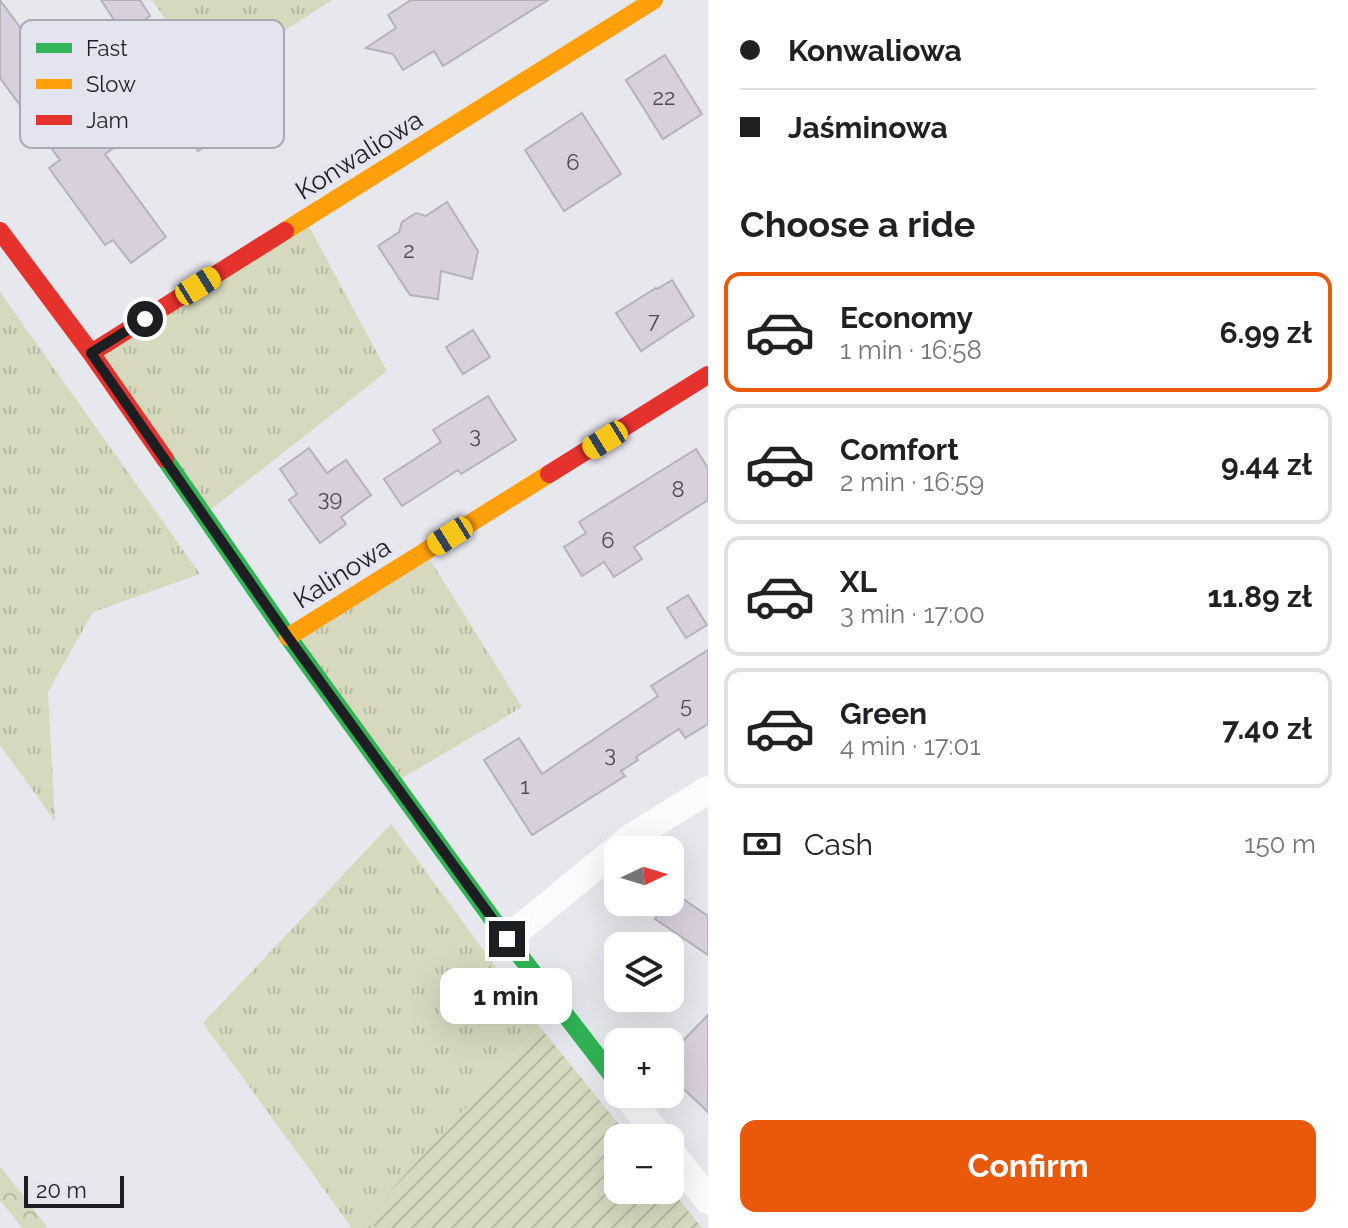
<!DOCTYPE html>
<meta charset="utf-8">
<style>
body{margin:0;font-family:Raleway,sans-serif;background:#f2f2f2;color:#202124;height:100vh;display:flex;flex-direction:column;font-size:30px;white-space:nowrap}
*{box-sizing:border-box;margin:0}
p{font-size:26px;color:#757577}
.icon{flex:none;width:44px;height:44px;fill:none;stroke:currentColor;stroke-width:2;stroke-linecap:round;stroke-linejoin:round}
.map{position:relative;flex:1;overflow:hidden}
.details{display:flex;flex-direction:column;background:#fff;width:640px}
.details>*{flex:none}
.guide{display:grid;align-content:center;height:176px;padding:0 32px;background:#fff}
.needle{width:52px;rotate:86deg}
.fabs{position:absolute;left:604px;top:836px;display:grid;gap:16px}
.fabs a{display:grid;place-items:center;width:80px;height:80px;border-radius:16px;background:#fff;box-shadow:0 8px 32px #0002;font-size:40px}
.scale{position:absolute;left:24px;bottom:20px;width:100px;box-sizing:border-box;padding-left:8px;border:4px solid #1d1e22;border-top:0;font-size:22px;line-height:28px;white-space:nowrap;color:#1d1e22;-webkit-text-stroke:6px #e4e4f1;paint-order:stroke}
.end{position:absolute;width:36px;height:36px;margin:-18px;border:10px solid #1d1e22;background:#fff;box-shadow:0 0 0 4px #fff}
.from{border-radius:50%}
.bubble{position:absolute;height:56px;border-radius:16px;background:#fff;box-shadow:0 8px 32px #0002;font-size:26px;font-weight:700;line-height:56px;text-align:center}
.car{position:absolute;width:24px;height:48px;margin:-24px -12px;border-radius:10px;box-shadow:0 0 6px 2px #0007;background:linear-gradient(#f5c518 24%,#345 0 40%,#f5c518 0 76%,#345 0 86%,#f5c518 0)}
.guide b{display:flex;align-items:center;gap:28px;height:76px;font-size:30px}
.guide b+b{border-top:2px solid #e0e0e0}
.guide i{width:20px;height:20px;background:#202124}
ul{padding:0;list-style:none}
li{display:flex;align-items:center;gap:24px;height:120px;margin:0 16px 12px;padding:0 16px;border:4px solid #e0e0e0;border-radius:16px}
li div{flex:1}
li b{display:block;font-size:30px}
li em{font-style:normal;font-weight:700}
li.selected{border-color:#ea580c}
li>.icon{width:72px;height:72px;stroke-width:1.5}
h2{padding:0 32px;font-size:36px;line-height:96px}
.pay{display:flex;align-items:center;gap:20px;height:88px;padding:0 32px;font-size:30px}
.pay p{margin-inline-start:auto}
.button{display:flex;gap:16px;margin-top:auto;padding:16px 32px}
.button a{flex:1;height:92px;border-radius:16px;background:#ea580c;color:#fff;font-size:32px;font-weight:700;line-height:92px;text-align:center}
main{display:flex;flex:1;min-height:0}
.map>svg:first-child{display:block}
.grass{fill:url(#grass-tufts)}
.forest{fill:url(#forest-crowns)}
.garden{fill:url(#garden-furrows)}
.building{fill:#d9d0dd;stroke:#b5b3b8;stroke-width:2}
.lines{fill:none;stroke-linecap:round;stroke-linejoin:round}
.street{stroke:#fbfbfc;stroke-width:28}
.fast{stroke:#30b455;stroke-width:18}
.slow{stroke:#ff9f0a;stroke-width:18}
.jam{stroke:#e5322d;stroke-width:18}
.route{stroke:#1d1e22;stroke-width:10}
.labels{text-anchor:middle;stroke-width:6;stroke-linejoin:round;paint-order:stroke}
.number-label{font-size:22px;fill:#4d4c52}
.street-label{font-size:26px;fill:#1d1e22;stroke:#e4e4f1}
.key{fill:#e4e4f1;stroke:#a8a9b3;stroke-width:2}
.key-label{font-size:22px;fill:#1d1e22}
</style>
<main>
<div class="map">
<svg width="708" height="1228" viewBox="0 0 708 1228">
<defs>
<pattern id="grass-tufts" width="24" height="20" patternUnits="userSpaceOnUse" patternTransform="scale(2)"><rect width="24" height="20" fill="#d6d9be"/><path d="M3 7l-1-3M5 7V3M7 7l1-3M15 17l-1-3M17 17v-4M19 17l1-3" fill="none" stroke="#b7baa3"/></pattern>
<pattern id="forest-crowns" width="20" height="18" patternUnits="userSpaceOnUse" patternTransform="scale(2)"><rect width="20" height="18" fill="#d6d9be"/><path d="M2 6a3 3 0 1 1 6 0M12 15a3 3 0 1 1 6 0" fill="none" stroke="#b7baa3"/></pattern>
<pattern id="garden-furrows" width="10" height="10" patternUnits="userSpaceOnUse" patternTransform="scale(2)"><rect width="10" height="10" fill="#d6d9be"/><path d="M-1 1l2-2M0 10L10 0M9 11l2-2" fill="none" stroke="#b7baa3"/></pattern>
</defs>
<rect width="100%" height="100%" fill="#e7e7ee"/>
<path class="grass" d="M152 0H332L208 80Z
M305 219 387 371 204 515 91 353Z
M0 292 200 574 93 612 48 692 55 821 0 745Z
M425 552 522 707 394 783 288 637Z
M391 824 540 1027 369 1214 375 1228H352L203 1023Z"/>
<path class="forest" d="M0 1166 48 1228H22L0 1200Z"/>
<path class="garden" d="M540 1027 630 1138H618V1190H670V1188L702 1228H375L368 1215Z"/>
<path class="building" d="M0 0 25 34 42 21 65 58 54 66 90 116 104 106 127 139 105 154 166 237 131 263 113 240 105 245 49 168 60 160 0 78Z
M101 0H140L150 16 124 35Z
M411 0H548L443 66 434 51 403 70 393 54 366 48 396 28 388 15Z
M665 55 702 114 663 139 626 80Z
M210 110 225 133 198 151 184 129Z
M582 113 621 174 564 211 525 150Z
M447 202 478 251 472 279 441 271 438 299 410 295 378 246 399 232 402 222 416 213 426 216Z
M672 280 694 316 641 351 616 313 656 288 657 289Z
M473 330 490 357 463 374 446 347Z
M488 396 516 440 461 474 458 470 402 506 384 479 441 442 433 430Z
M309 448 327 473 346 460 371 495 341 517 346 524 320 543 289 500 297 494 280 469Z
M696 449 708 468V500L634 547 642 559 614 577 604 562 582 576 564 547 586 533 579 522Z
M688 595 707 625 686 638 667 608Z
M708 650V724L685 738 679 729 636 757 638 760 621 771 625 776 532 835 484 760 519 738 542 774 658 696 651 686Z
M673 892 708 916V955L655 919 666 902H670V896Z
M708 1015V1112L670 1076V1054Z"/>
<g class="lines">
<path class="street" d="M507 939 629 839 708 790
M626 1094 660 1138
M670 1151 708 1200"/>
<path class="fast" d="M165 459 288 637 507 939 618 1083"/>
<path class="slow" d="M285 231 654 0
M288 637 549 474"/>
<path class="jam" d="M0 231 91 353 165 459
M91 353 285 231
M549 474 708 375"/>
</g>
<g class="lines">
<path class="route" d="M145 319 91 353 288 637 507 939"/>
</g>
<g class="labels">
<g class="number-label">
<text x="664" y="105">22</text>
<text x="573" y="170">6</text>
<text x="409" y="258">2</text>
<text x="654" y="328">7</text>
<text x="475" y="443">3</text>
<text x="678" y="497">8</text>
<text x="330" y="506">39</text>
<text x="608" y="548">6</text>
<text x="686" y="713">5</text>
<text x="610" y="762">3</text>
<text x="525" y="794">1</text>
</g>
<g class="street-label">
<text transform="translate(359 155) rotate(-32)" y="9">Konwaliowa</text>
<text transform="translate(342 573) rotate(-32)" y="9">Kalinowa</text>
</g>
</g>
<rect x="20" y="20" width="264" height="128" rx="12" class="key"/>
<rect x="36" y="43" width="36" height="10" fill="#30b455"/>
<rect x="36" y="79" width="36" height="10" fill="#ff9f0a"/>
<rect x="36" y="115" width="36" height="10" fill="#e5322d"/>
<g class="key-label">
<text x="86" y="56">Fast</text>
<text x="86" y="92">Slow</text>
<text x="86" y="128">Jam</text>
</g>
</svg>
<div class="fabs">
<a><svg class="needle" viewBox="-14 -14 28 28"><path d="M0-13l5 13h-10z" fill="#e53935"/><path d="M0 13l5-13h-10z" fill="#757577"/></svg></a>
<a><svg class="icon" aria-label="layers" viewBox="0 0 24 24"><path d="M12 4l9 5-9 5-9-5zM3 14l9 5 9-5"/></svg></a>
<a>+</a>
<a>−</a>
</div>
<div class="scale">20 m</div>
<i class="end from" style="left:145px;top:319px"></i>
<i class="end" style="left:507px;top:939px"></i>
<div class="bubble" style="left:440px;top:968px;width:132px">1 min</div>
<i class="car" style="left:198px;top:286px;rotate:58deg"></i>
<i class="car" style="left:605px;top:440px;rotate:238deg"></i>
<i class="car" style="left:450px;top:536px;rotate:238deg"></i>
</div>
<section class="details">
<div class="guide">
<b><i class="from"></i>Konwaliowa</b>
<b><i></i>Jaśminowa</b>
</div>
<h2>Choose a ride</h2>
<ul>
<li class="selected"><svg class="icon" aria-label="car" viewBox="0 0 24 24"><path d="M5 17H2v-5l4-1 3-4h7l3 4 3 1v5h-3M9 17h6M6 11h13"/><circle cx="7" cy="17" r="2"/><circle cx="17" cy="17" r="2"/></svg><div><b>Economy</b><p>1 min · 16:58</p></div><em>6.99 zł</em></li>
<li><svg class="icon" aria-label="car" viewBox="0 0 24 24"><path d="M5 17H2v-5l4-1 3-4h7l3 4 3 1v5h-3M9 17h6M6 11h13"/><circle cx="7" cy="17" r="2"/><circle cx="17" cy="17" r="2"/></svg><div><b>Comfort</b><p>2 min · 16:59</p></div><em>9.44 zł</em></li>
<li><svg class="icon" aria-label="car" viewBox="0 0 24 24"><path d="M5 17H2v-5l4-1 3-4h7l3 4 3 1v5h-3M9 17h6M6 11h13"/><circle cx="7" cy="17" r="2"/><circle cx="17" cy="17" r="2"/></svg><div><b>XL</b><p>3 min · 17:00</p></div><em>11.89 zł</em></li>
<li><svg class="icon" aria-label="car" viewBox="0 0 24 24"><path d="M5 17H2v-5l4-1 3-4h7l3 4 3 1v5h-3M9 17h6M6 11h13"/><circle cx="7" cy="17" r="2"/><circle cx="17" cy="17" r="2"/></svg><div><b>Green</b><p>4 min · 17:01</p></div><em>7.40 zł</em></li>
</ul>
<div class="pay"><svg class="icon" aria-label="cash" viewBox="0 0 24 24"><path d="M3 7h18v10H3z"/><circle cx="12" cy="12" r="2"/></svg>Cash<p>150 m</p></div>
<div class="button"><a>Confirm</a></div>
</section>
</main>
